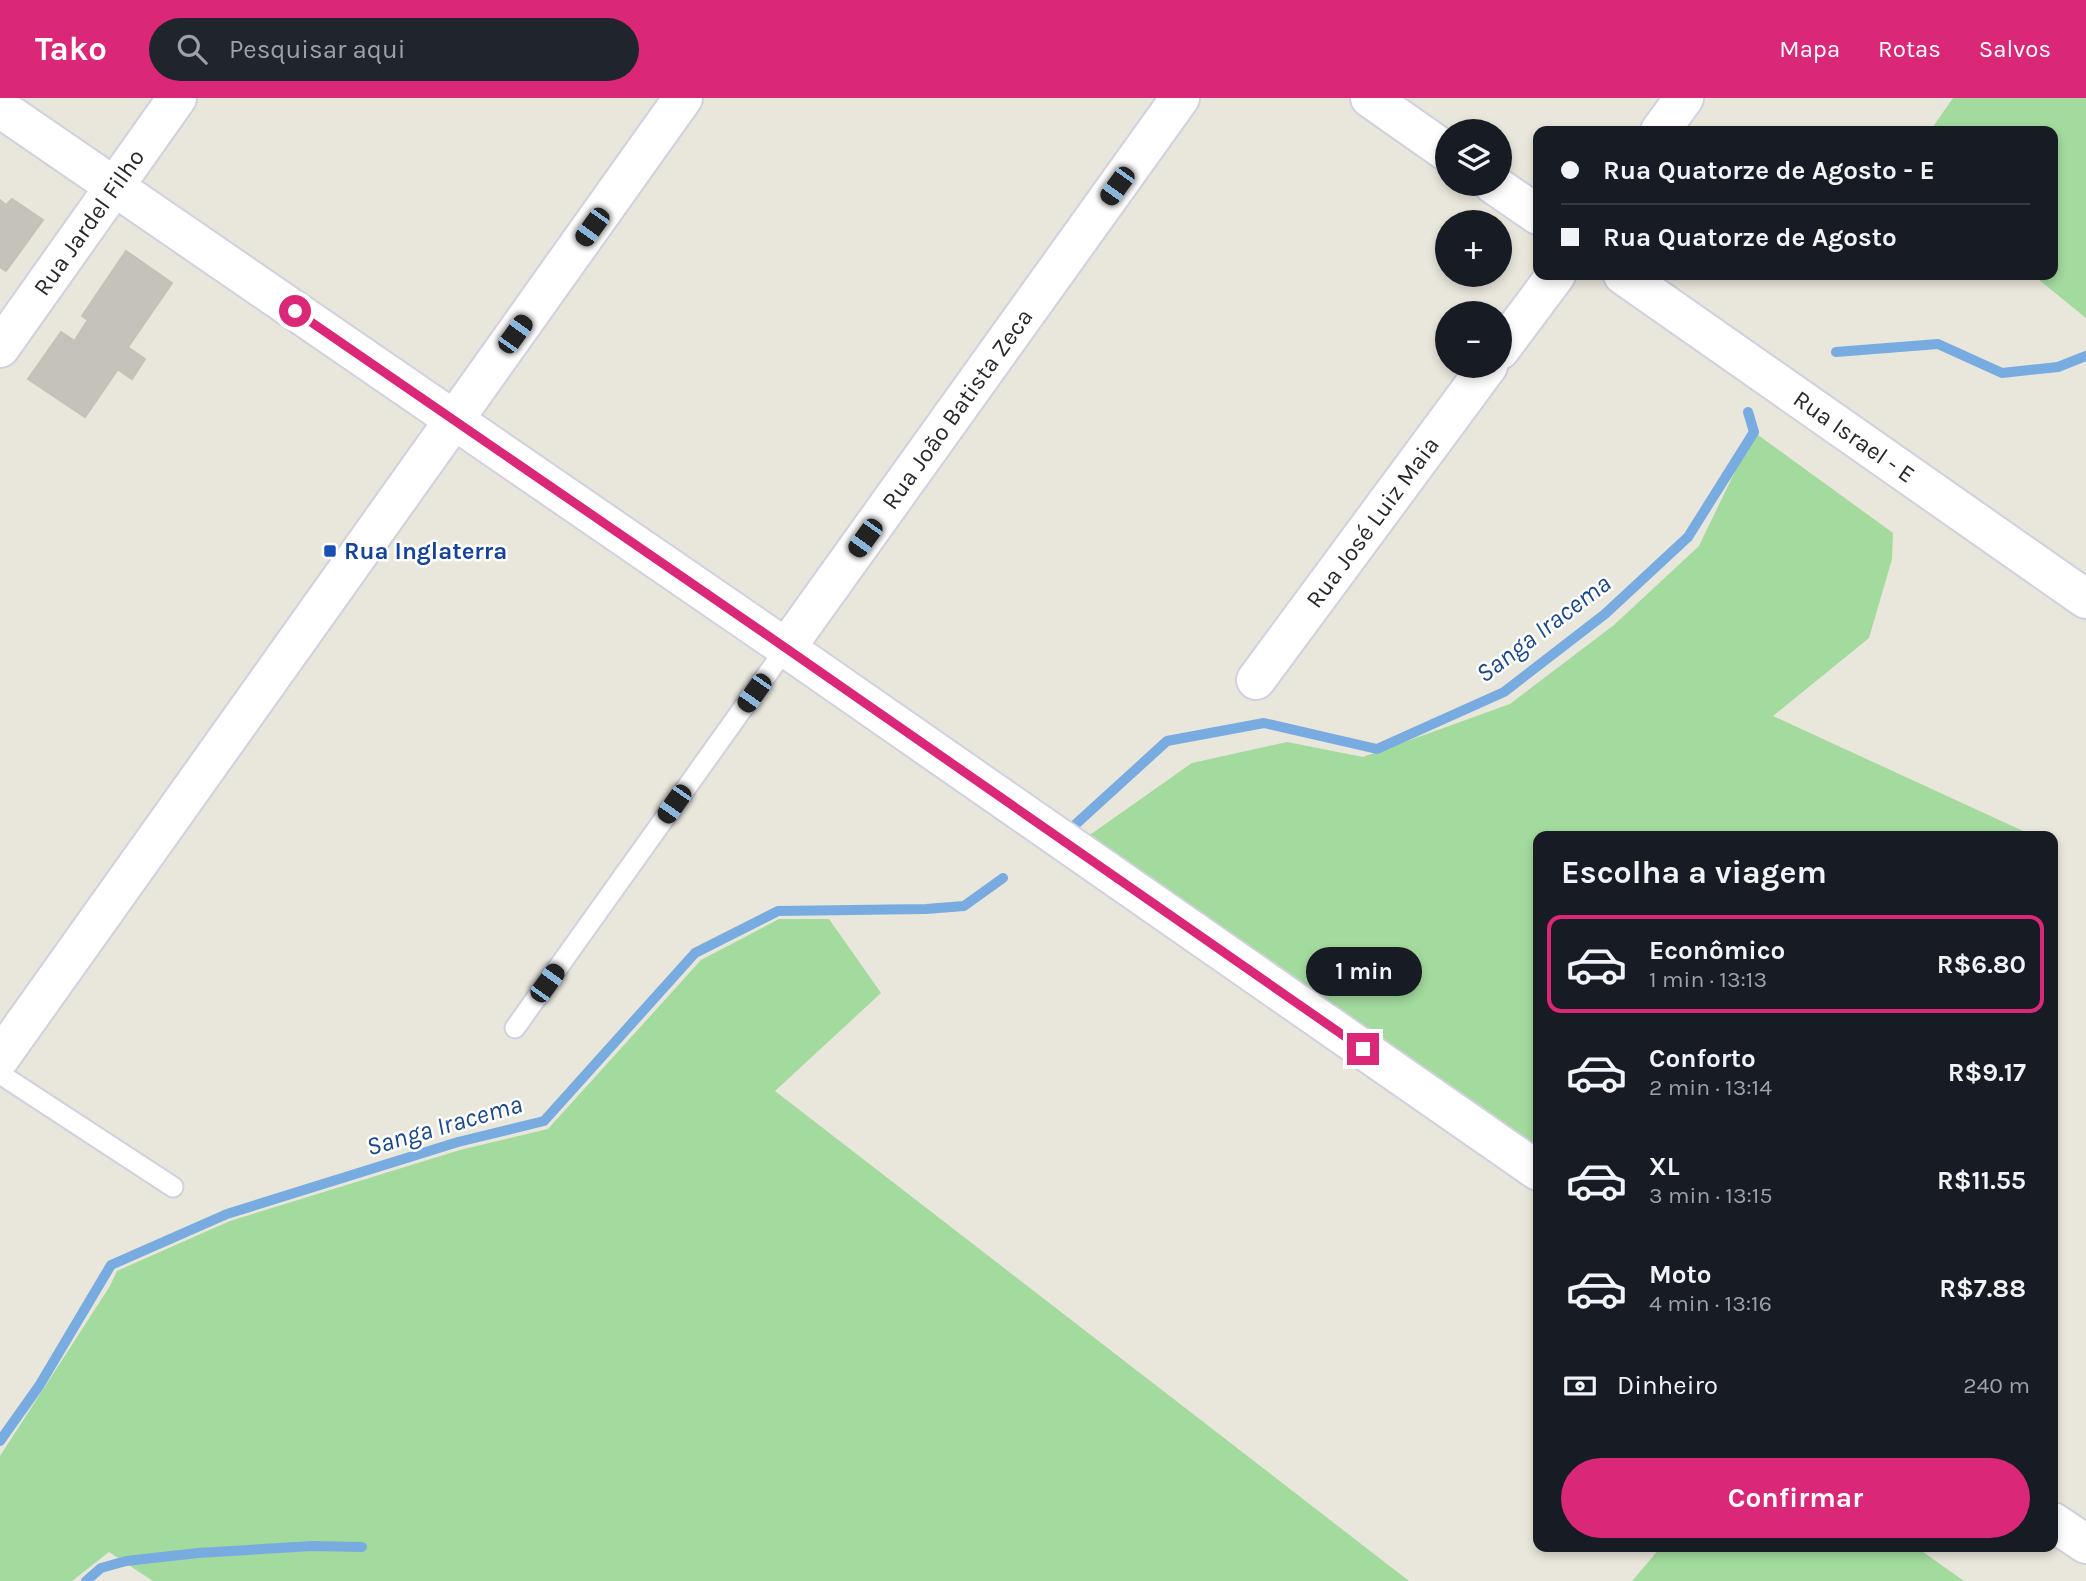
<!DOCTYPE html>
<html lang="pt">
<meta charset="utf-8">
<style>
body{margin:0;font-family:Karla,sans-serif;background:#20242c;color:#f1f3f6;height:100vh;display:flex;flex-direction:column;font-size:26px;white-space:nowrap}
*{box-sizing:border-box;margin:0}
p{font-size:23px;color:#9ea1a6}
.icon{flex:none;width:38px;height:38px;fill:none;stroke:currentColor;stroke-width:2;stroke-linecap:round;stroke-linejoin:round}
.map{position:relative;flex:1;overflow:hidden}
.side{position:absolute;left:1533px;top:733px;width:525px;height:721px;display:flex;flex-direction:column;background:#171b24;border-radius:14px;box-shadow:0 4px 10px #0003}
.side>*{flex:none}
.banner{position:absolute;left:1533px;top:28px;width:525px;height:154px;border-radius:14px;box-shadow:0 4px 10px #0003;display:grid;align-content:center;height:154px;padding:0 28px;background:#171b24}
.controls{position:absolute;left:1435px;top:21px;display:grid;gap:14px}
.controls a{display:grid;place-items:center;width:77px;height:77px;border-radius:50%;background:#171b24;box-shadow:0 4px 10px #0003;font-size:35px}
.end{position:absolute;width:32px;height:32px;margin:-16px;border:9px solid #db2777;background:#fff;box-shadow:0 0 0 4px #fff}
.from{border-radius:50%}
.bubble{position:absolute;height:49px;border-radius:24px;background:#171b24;box-shadow:0 4px 10px #0003;font-size:23px;font-weight:700;line-height:49px;text-align:center}
.car{position:absolute;width:21px;height:42px;margin:-21px -10px;border-radius:9px;box-shadow:0 0 5px 2px #0007;background:linear-gradient(#222 24%,#8ab4d8 0 40%,#222 0 76%,#8ab4d8 0 86%,#222 0)}
.banner b{display:flex;align-items:center;gap:24px;height:66px;font-size:26px}
.banner b+b{border-top:2px solid #363941}
.banner i{width:18px;height:18px;background:#f1f3f6}
ul{padding:0;list-style:none}
li{display:flex;align-items:center;gap:21px;height:98px;margin:0 14px 10px;padding:0 14px;border:4px solid transparent;border-radius:14px}
li div{flex:1}
li b{display:block;font-size:26px}
li em{font-style:normal;font-weight:700}
li.current{border-color:#db2777}
li>.icon{width:63px;height:63px;stroke-width:1.5}
h2{padding:0 28px;font-size:32px;line-height:84px}
.pay{display:flex;align-items:center;gap:18px;height:77px;padding:0 28px;font-size:26px}
.pay p{margin-inline-start:auto}
.action{display:flex;gap:14px;margin-top:auto;padding:14px 28px}
.action a{flex:1;height:80px;border-radius:42px;background:#db2777;color:#fff;font-size:28px;font-weight:700;line-height:80px;text-align:center}
header{display:flex;align-items:center;gap:42px;box-sizing:border-box;height:98px;padding:0 35px;background:#db2777;color:#fff}
header strong{font-size:33px}
nav{display:flex;gap:38px;margin-inline-start:auto;font-size:24px}
.search{width:490px;height:63px;background:#20242c;display:flex;align-items:center;gap:18px;box-sizing:border-box;padding:0 24px;border-radius:38px;color:#9ea1a6;font-size:26px}
.map>svg:first-child{display:block}
.green{fill:#a3da9d}
.lines{fill:none;stroke-linecap:round;stroke-linejoin:round}
.stream{stroke:#78ace0;stroke-width:10}
.building{fill:#c4c2ba;stroke:#c4c2b5;stroke-width:2}
.lane-casing{stroke:#d1d0df;stroke-width:23}
.street-casing{stroke:#d1d0df;stroke-width:42}
.lane{stroke:#fff;stroke-width:19}
.street{stroke:#fff;stroke-width:38}
.route{stroke:#db2777;stroke-width:9}
.transit-dot{fill:#1a4fb4;stroke:#fff;stroke-width:2.5}
.labels{text-anchor:middle;stroke-width:5;stroke-linejoin:round;paint-order:stroke}
.street-label{font-size:24px;fill:#282828;stroke:#fff}
.transit-label{font-size:24px;font-weight:bold;fill:#164399;stroke:#fff;text-anchor:start}
.water-label{font-size:26px;font-style:italic;fill:#1b4888;stroke:#fff}
</style>
<header>
<strong>Tako</strong>
<div class="search"><svg class="icon" aria-label="search" viewBox="0 0 24 24"><circle cx="10" cy="10" r="6"/><path d="M15 15l6 6"/></svg>Pesquisar aqui</div>
<nav><a>Mapa</a><a>Rotas</a><a>Salvos</a></nav>
</header>
<div class="map">
<svg width="2086" height="1483" viewBox="0 0 2086 1483">
<rect width="100%" height="100%" fill="#e9e6db"/>
<path class="green" d="M1953 0H2086V220L2033 177H2053V33H1930Z
M1754 334 1893 435 1892 461 1869 540 1773 618 2034 738H1538V1056L1084 741 1192 665 1287 644 1363 659 1510 606 1614 527 1699 448Z
M779 821H829L881 895 775 993 1409 1483H153L109 1454 72 1483H0V1358L110 1188 117 1173 230 1123 460 1052 548 1031 701 862Z
M1661 1449H1916L1964 1483H1632Z"/>
<g class="lines">
<path class="stream" d="M1836 254 1938 246 2002 275 2058 269 2086 258
M1066 735 1167 643 1264 625 1377 651 1504 594 1605 516 1688 439 1754 334 1748 314
M0 1343 39 1288 111 1167 227 1116 458 1044 544 1023 695 855 778 813 926 811 964 808 1003 780
M86 1483 101 1470 126 1463 198 1455 312 1448 362 1449"/>
</g>
<path class="building" d="M12 101 43 122 6 173 0 169V102L6 107Z
M126 153 172 185 128 249 82 218Z
M88 222 145 261 132 281 75 242Z
M61 234 118 271 85 319 28 281Z"/>
<g class="lines">
<g class="lane-casing">
<path id="lane" d="M515 930 786 550
M0 976 173 1089"/>
</g>
<g class="street-casing">
<g id="street">
<path d="M1370 0 1447 54"/>
<path d="M0 10 786 550 1538 1073"/>
<path d="M1660 33 1684 0"/>
<path d="M1493 86 1538 117"/>
<path id="s1" d="M1623 177 2086 501"/>
<path id="s2" d="M0 250 177 0"/>
<path d="M1500 252 1556 177"/>
<path id="s3" d="M786 550 1180 0"/>
<path id="s4" d="M1256 582 1488 268"/>
<path d="M0 960 683 0"/>
<path d="M2053 1424 2086 1446"/>
</g>
</g>
<use href="#lane" class="lane"/>
<use href="#street" class="street"/>
</g>
<g class="lines">
<path class="route" d="M295 213 767 537 1363 951"/>
</g>
<rect class="transit-dot" x="323" y="446" width="14" height="14" rx="3.5"/>
<g class="labels">
<g class="street-label">
<text dy="8" stroke="none"><textPath href="#s2" startOffset="154">Rua Jardel Filho</textPath></text>
<text dy="8" stroke="none"><textPath href="#s3" startOffset="294">Rua João Batista Zeca</textPath></text>
<text dy="8" stroke="none"><textPath href="#s1" startOffset="282">Rua Israel - E</textPath></text>
<text dy="8" stroke="none"><textPath href="#s4" startOffset="196">Rua José Luiz Maia</textPath></text>
</g>
<g class="transit-label">
<text x="344" y="461">Rua Inglaterra</text>
</g>
<g class="water-label">
<text transform="translate(1543 530) rotate(-37)" y="9">Sanga Iracema</text>
<text transform="translate(444 1027) rotate(-16)" y="9">Sanga Iracema</text>
</g>
</g>
</svg>
<div class="controls">
<a><svg class="icon" aria-label="layers" viewBox="0 0 24 24"><path d="M12 4l9 5-9 5-9-5zM3 14l9 5 9-5"/></svg></a>
<a>+</a>
<a>−</a>
</div>
<i class="end from" style="left:295px;top:213px"></i>
<i class="end" style="left:1363px;top:951px"></i>
<div class="bubble" style="left:1306px;top:849px;width:116px">1 min</div>
<i class="car" style="left:1117px;top:88px;rotate:216deg"></i>
<i class="car" style="left:592px;top:129px;rotate:216deg"></i>
<i class="car" style="left:515px;top:236px;rotate:36deg"></i>
<i class="car" style="left:865px;top:440px;rotate:216deg"></i>
<i class="car" style="left:754px;top:595px;rotate:215deg"></i>
<i class="car" style="left:674px;top:706px;rotate:215deg"></i>
<i class="car" style="left:547px;top:885px;rotate:36deg"></i>
<div class="banner">
<b><i class="from"></i>Rua Quatorze de Agosto - E</b>
<b><i></i>Rua Quatorze de Agosto</b>
</div>
<section class="side">
<h2>Escolha a viagem</h2>
<ul>
<li class="current"><svg class="icon" aria-label="car" viewBox="0 0 24 24"><path d="M5 17H2v-5l4-1 3-4h7l3 4 3 1v5h-3M9 17h6M6 11h13"/><circle cx="7" cy="17" r="2"/><circle cx="17" cy="17" r="2"/></svg><div><b>Econômico</b><p>1 min · 13:13</p></div><em>R$6.80</em></li>
<li><svg class="icon" aria-label="car" viewBox="0 0 24 24"><path d="M5 17H2v-5l4-1 3-4h7l3 4 3 1v5h-3M9 17h6M6 11h13"/><circle cx="7" cy="17" r="2"/><circle cx="17" cy="17" r="2"/></svg><div><b>Conforto</b><p>2 min · 13:14</p></div><em>R$9.17</em></li>
<li><svg class="icon" aria-label="car" viewBox="0 0 24 24"><path d="M5 17H2v-5l4-1 3-4h7l3 4 3 1v5h-3M9 17h6M6 11h13"/><circle cx="7" cy="17" r="2"/><circle cx="17" cy="17" r="2"/></svg><div><b>XL</b><p>3 min · 13:15</p></div><em>R$11.55</em></li>
<li><svg class="icon" aria-label="car" viewBox="0 0 24 24"><path d="M5 17H2v-5l4-1 3-4h7l3 4 3 1v5h-3M9 17h6M6 11h13"/><circle cx="7" cy="17" r="2"/><circle cx="17" cy="17" r="2"/></svg><div><b>Moto</b><p>4 min · 13:16</p></div><em>R$7.88</em></li>
</ul>
<div class="pay"><svg class="icon" aria-label="cash" viewBox="0 0 24 24"><path d="M3 7h18v10H3z"/><circle cx="12" cy="12" r="2"/></svg>Dinheiro<p>240 m</p></div>
<div class="action"><a>Confirmar</a></div>
</section>
</div>
